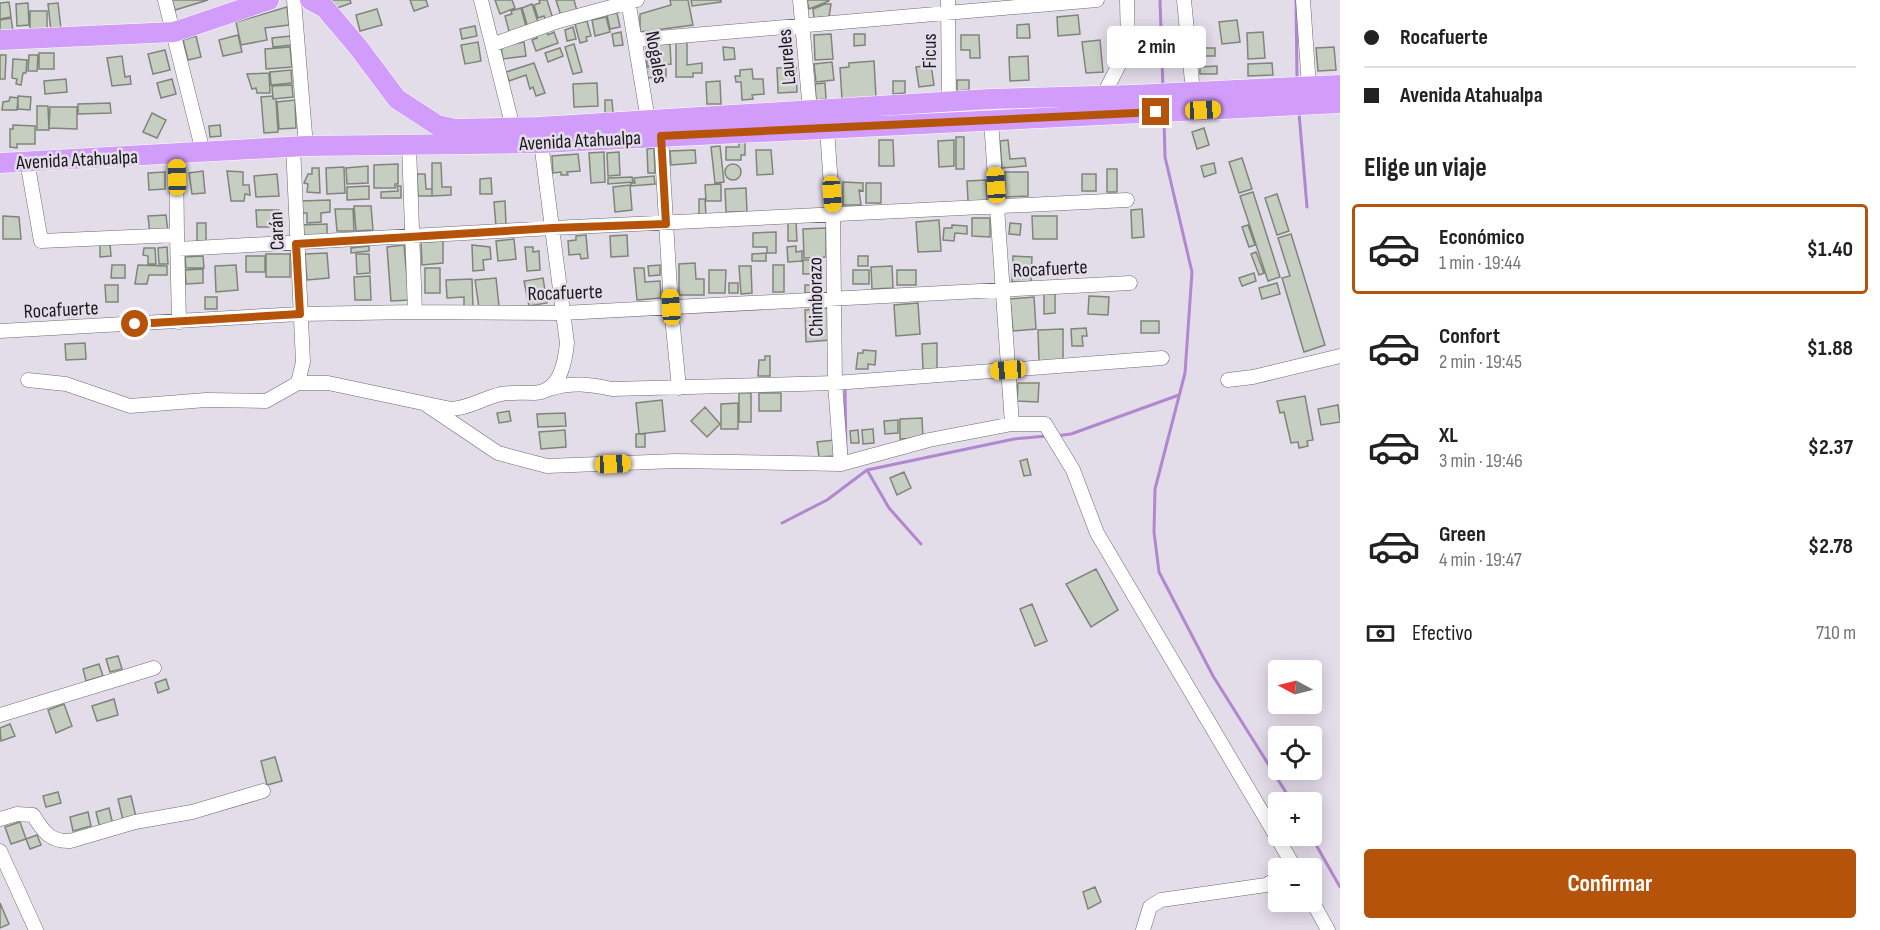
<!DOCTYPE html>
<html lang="es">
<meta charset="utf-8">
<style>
body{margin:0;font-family:"Sofia Sans Condensed",sans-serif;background:#f2f2f2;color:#222;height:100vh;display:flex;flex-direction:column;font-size:22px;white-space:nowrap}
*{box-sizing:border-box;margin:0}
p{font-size:20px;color:#767676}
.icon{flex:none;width:33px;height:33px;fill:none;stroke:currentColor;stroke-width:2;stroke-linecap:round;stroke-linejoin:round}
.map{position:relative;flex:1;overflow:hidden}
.details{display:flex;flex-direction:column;background:#fff;width:540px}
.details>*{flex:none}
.hud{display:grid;align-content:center;height:132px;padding:0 24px;background:#fff}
.needle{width:39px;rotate:277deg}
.buttons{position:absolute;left:1268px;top:660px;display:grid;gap:12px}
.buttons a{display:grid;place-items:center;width:54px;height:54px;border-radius:6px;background:#fff;box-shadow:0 3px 15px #0003;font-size:30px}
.end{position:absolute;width:27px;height:27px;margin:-14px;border:8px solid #b45309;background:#fff;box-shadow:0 0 0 3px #fff}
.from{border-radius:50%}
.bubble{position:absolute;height:42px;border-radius:6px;background:#fff;box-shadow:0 3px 15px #0003;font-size:20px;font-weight:700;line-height:42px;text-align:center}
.car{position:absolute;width:18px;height:36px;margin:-18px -9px;border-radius:8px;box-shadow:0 0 4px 2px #0007;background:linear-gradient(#f5c518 24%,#345 0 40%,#f5c518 0 76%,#345 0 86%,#f5c518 0)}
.hud b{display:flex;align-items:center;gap:21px;height:57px;font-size:22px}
.hud b+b{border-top:2px solid #e0e0e0}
.hud i{width:15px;height:15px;background:#222}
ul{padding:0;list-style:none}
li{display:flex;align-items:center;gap:18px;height:90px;margin:0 12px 9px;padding:0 12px;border:3px solid transparent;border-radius:6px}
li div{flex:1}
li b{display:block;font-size:22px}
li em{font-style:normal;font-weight:700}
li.selected{border-color:#b45309}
li>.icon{width:54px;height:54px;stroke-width:1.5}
h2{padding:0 24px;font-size:27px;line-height:72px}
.pay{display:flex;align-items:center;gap:15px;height:66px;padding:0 24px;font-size:22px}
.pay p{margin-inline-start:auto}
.action{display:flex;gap:12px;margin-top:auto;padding:12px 24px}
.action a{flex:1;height:69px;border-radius:6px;background:#b45309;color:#fff;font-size:24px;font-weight:700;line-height:69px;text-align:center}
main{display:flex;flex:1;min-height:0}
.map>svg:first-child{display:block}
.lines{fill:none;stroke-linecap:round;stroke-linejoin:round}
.stream{stroke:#b188d0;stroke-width:3}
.building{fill:#c6cdc1;stroke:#7f857a;stroke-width:1.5}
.minor-casing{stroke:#6f6974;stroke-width:15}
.highway-casing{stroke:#fff;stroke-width:21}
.minor{stroke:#fff;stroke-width:14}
.highway{stroke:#d29dfa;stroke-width:20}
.route{stroke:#b45309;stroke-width:8}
.labels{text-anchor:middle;stroke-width:5;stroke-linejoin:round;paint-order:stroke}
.street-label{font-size:20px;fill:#1b191d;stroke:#e3dce9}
</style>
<main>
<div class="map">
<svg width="1340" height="930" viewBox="0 0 1340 930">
<rect width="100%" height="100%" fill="#e3dce9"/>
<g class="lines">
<path class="stream" d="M1160 0 1163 88
M1296 0 1297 79
M1299 113 1307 207
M1164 118 1165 157 1192 272 1185 373 1155 489 1154 532 1159 572 1213 676 1292 802
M845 385 846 454
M1056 436 1071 434 1179 395
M867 470 889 508 921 544
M782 523 827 500 867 470 1014 439 1047 436
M1311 836 1340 887"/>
</g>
<path class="building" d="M172 0H208L175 10Z
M329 0H350L351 3 332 10Z
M410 0H426L428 6 414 11Z
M495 0H512L515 8 500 14Z
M539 0H547L553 19 546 21 544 16 538 18 534 5 540 3Z
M556 0H574L577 11 561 16Z
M670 0H688L693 25 640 32V14L671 5Z
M691 0H721V2L692 6Z
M807 0H829V1L809 9Z
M9 2 11 17 0 19V3Z
M28 3 29 25 17 26 16 4Z
M58 3 61 29 51 31 48 4Z
M532 4 539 25 528 28 522 8Z
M825 4H831L829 17 814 18 813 9Z
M287 7 289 25 265 28 267 40 241 45 236 22Z
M521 8 527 30 510 35 505 16 512 14 511 11Z
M377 9 382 25 360 31 356 15Z
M30 11H47V29L30 30Z
M617 13 620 27 610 29 607 15Z
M1078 15 1080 34 1058 36 1057 17Z
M606 17 610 32 595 36 592 20Z
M11 18 13 31 0 33V20Z
M1237 20 1240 42 1222 44 1219 22Z
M587 21 591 36 586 37 587 41 580 43 575 24Z
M1029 24 1030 38H1017V25Z
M475 26 477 36 462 39 460 29Z
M573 27 576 39 567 41 565 30Z
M546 30 548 35 554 32 558 43 536 51 532 40 537 38 535 34Z
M621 32 623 45 614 46 612 34Z
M1263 32 1265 58 1248 59 1247 33Z
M831 34 833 59 815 60 814 35Z
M854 34H865V45L854 46Z
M238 35 242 52 223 56 219 40Z
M961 35H979L980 58H970V50H961Z
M196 36 201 57 188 60 183 40Z
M291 36 292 45 273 47 272 38Z
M676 40H687V65L702 63V73H693V77H676Z
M1100 40 1103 72 1086 73 1082 42Z
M478 42 481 61 465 64 461 45Z
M524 42 526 56 503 59 501 46Z
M574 44 582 72 573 74 565 47Z
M670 44 671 64 647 66 646 45Z
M290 47 292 67 266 69 265 49Z
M723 47 734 48 735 59 724 60Z
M1334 47 1336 70 1318 71 1316 48Z
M560 48 563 56 548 62 545 53Z
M1200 48H1215V56H1200Z
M165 50 170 70 153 74 148 54Z
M39 53H54V69H39Z
M0 55H6L5 79H0Z
M29 55H38L37 71H28Z
M122 56 125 77 130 76 131 84 112 86 107 58Z
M1028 56 1029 80 1010 81 1009 57Z
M13 59 27 60 26 73H23L21 85 16 84 17 79 12 78Z
M874 61 876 97 842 99 840 68 849 67V63Z
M832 62 834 80 816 82 814 64Z
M534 63 545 93 536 96 533 87 530 89 526 75 509 81 506 72Z
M1272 63 1273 75 1248 76V64Z
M931 65 934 85 919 87 916 67Z
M1217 66V74H1200V67Z
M645 67H666V77L645 78Z
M796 67 797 92 778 93 777 68Z
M752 69 753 79H763L764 94 752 95 753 99 742 100 741 82H736L735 76H740V70Z
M291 70 292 83 271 85 270 72Z
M269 73 270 93H257L256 88 252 89 247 74Z
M66 79 67 92 45 94 44 81Z
M172 79 176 94 161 98 157 83Z
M957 80H969V90L957 91Z
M720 81 721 104H707L706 82Z
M893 81H905V93L893 94Z
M597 83 598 106 574 107 573 84Z
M825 83 826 99 816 100 815 84Z
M292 85 293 97 273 99 272 86Z
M18 96 31 97 30 110 18 109Z
M273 96V99H276L278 132 264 133 261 97Z
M10 97 18 98 17 110H2L3 102 9 101Z
M295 100 296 128 279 129 277 102Z
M605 100H612L613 113H605Z
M110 103 111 113 78 114V104Z
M37 106H48L49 130H37Z
M50 107H77V129L49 128Z
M152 113 166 120 157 138 143 132Z
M13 125 35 126V144H17V148L10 147V129H13Z
M220 125 221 136 210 137 209 126Z
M1204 128 1209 145 1197 149 1192 132Z
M956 137H964V169H956Z
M879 140H893L894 166H879Z
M954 140V166L939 167 938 141Z
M1008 140 1010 159 1025 158 1026 166 1002 168 1000 141Z
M739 142H745V155H741V160H726V147H739Z
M720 146 724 182 715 183 711 147Z
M654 148 655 173H648L647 149Z
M695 150 696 163 671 165 670 151Z
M756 150H771L773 174 757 175Z
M604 152 605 182 591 183 589 153Z
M619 152 620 175 608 176 607 153Z
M578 154 580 171 567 172 568 175H561V172L553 173 552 156Z
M1242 158 1252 189 1239 193 1229 162Z
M432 163H441L442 187H451V195L432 196Z
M1214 163 1216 173 1204 177 1201 166Z
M725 172a8 8 0 1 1 16 0a8 8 0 1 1-16 0Z
M398 164V184H395V188H374V165Z
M368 166V183L347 184 346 168Z
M344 167 345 193 327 194 326 168Z
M312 168H319L320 193 307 192 308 184 304 183 308 174H312Z
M1107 169H1117V192H1107Z
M203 171 205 193 192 194 189 173Z
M227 171 243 172V185H249L250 195 245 194 244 201H231Z
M165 172V189L149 190 148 173Z
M1005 172H1028V196L1005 197Z
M277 174 279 196 256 197 254 176Z
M417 174H425L426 189H432V196H418Z
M1082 174H1096V191H1082Z
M654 176 655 184 631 186V183H635L634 178Z
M632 177 633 182 608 184V178Z
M491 178 492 194H480V179Z
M986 180 987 200 968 201 967 181Z
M843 182 863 183V191L859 190 861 205H843Z
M866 183H881V203H866Z
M721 184V201H706L705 185Z
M630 185 632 210 615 212 613 187Z
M369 186V199L347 200V187Z
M397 186H401V198H381V192L398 191Z
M746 188 747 212H726L725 189Z
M1253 192 1280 277 1268 281 1240 196Z
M1277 194 1289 231 1277 235 1265 198Z
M699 199H705L706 217 699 218Z
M330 200V212L321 213V222L307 223V213H300V201Z
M505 201 506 226 496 227 494 202Z
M354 206H371L373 230 356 231Z
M335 209H353L354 231H337Z
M1142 209 1144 237 1132 238 1131 210Z
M256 210H279L281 227H257Z
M166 215 168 232 150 234 148 216Z
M3 216 19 217 21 239H3Z
M1032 216H1057V239H1033Z
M972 218H990V237L972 236Z
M939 220 941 251 918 252 916 222Z
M796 222 797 241H788V223Z
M197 223H206V241H197Z
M1010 223 1021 224 1020 235 1009 234Z
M327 224V236L301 237V225Z
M952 225 967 226V234L955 233 954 241 943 240 944 228H952Z
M1248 225 1255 245 1249 247 1242 227Z
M826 228V257L804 258 803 229Z
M776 232V253H767V247H753V233Z
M1291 234 1325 345 1304 352 1282 278 1290 276 1278 238Z
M586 235 588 258 581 259 580 254 569 255 568 241 576 240V236Z
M627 235 628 256 611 257 610 236Z
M514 239 516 259 498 261 496 241Z
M443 241V263L422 265 421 242Z
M100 243 110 244 111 256 100 257Z
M404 245 409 300 391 301 387 247Z
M472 245 490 247 491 259 483 260 484 270 473 271Z
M369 246V251L351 253V248Z
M796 246V252L802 251V261L788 262 787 247Z
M167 247 168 264H159L158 248Z
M525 247H533V252L539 251 540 270 527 271Z
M144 248H155L156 264H148V256L143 255Z
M1256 252 1264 273 1259 275 1251 254Z
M327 253 329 278 307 280 305 254Z
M766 253V261H752V254Z
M266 254H290V277H266Z
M356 254H369L370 273 357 274Z
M203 256 204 268H186L185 257Z
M246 256H265V272H246Z
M858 256H868V266H858Z
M1013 256 1032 257 1031 282H1012Z
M803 260H815V274H803Z
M695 263 696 279H704V295H679V264Z
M112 265H125V278H111Z
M138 265 167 266V275H149L147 284H135Z
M236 265 238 290 216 292 215 266Z
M660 265V275L649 276 648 266Z
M773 265H784V292H773Z
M739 266H751L752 293 741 294Z
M892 266 893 288 872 289 871 267Z
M425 268H440V293H425Z
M634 268H644L645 282 660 281 661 298 637 300Z
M203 269V283L186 284 185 270Z
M709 270H726L725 293H709Z
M853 270H869V284H853Z
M897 270H916V285H897Z
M1254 273 1256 281 1242 286 1239 278Z
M370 276 371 300H355L354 277Z
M496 278 499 306 479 308 475 280Z
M543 278 547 303 529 306 524 281Z
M472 279 473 307H464V297L447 298 446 280Z
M729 283H738V293H729Z
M1277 283 1280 294 1262 299 1259 288Z
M105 285H118V302H106Z
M805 285H817V293H805Z
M1055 293V313L1044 314V294Z
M1089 296 1109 297 1108 315 1088 314Z
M205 297H217V309H205Z
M1034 297 1036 329 1013 331 1010 299Z
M918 303 920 334 896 336 894 305Z
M829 308 831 340 806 342 805 310Z
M1141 321H1159V333H1141Z
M1086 328 1087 336H1082L1083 346H1072L1071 329Z
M1063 329V361H1039L1038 330Z
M85 343 86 359 66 360 65 344Z
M937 343V369L923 370 922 344Z
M863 350 876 351 875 365 868 364V369H856L858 353H863Z
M765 356H770V376H758L759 360H765Z
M1018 383H1039L1038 402 1017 401Z
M739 393H751V422H739Z
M759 393H781V411H759Z
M1305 396 1313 440 1307 441 1308 446 1299 448 1298 442 1291 443 1284 412 1280 413 1277 401Z
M662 400 665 431 639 434 636 403Z
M738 403V429H721V404Z
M1338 405 1340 422 1321 425 1318 409Z
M705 407 720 424 707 437 691 421Z
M509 411 511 421 499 423 497 413Z
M565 413 566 426 538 427 537 414Z
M922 418 923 438 900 439V419Z
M898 420V433L885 434 884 421Z
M873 429 874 443 863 444 862 430Z
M565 430 566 447 541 449 539 432Z
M858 430 859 443H851L850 431Z
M636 434H645V447H636Z
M834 440 835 456 819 457 817 442Z
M1027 459 1031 475 1024 476 1020 461Z
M904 472 911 488 897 495 890 478Z
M1096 569 1118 610 1091 627 1066 584Z
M1032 604 1047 641 1035 646 1020 609Z
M118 656 122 669 110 672 106 659Z
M99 664 103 676 86 681 83 669Z
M166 679 169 689 158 693 155 683Z
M114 699 118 715 97 721 92 706Z
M64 704 72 726 56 733 48 710Z
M10 724 15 736 1 741 0 728Z
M275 757 282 781 267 785 261 761Z
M58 792 61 803 46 807 43 796Z
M131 796 136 817 123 820 118 799Z
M109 808 113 825 100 828 96 812Z
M88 812 91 826 73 831 70 817Z
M20 822 26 839 11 844 5 827Z
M37 835 41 845 30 849 26 839Z
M1095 887 1101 902 1088 909 1083 892Z
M0 903 9 924 0 928Z"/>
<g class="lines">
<g class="minor-casing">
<path id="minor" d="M165 0 203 152
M294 0 306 146
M481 0 513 128
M628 0 648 120
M800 0 810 111
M948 0 949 101
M1184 0 1193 92
M1303 0 1309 87
M635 40 1097 0
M494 44 559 21 637 0
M1103 96 1128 47 1127 0
M991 120 1012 424
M827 129 833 215 835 383 841 464
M661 136 671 307 679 388
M293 146 303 362 298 383
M409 146 415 312
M176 153 177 235
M27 161 41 241 177 235 179 322
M178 249 553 228 1127 200
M0 331 300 314 415 312 563 313 1130 283
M28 380 66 384 130 406 206 400 266 401 298 383H328L451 409C470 408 483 398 501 394 512 392 523 393 534 393 560 392 565 363 567 343L540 135
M1228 380 1253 377 1340 356
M549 389C572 382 589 384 612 389L835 383 1162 358
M428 406 498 453 547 466 676 461 841 464 929 440 1012 424H1045L1073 470 1097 533 1295 868
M0 715 154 668
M0 819 17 814 33 815C43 831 50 842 70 841L135 822 192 812 263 791
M0 851 36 930
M1311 899 1328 930
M1143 930 1150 907 1161 900 1266 885 1278 878"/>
</g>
<g class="highway-casing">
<path id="highway" d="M310 0 325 8 358 47 397 99 437 125 456 129 539 127 990 99 1133 95 1340 85
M0 40 174 32 269 0
M0 163 306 146 541 143 1340 103"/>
</g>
<use href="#minor" class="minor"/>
<use href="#highway" class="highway"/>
</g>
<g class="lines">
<path class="route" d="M135 324 300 314 296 244 553 228 666 224 661 136 1156 112"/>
</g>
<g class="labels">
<g class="street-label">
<text transform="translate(929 51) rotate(-90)" y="7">Ficus</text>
<text transform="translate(657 57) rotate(80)" y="7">Nogales</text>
<text transform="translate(786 57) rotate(-95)" y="7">Laureles</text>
<text transform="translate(580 140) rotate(-3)" y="7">Avenida Atahualpa</text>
<text transform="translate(77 159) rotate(-3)" y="7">Avenida Atahualpa</text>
<text transform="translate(276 231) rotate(-92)" y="7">Carán</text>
<text transform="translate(1050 268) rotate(-3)" y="7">Rocafuerte</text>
<text transform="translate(565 292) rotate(-2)" y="7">Rocafuerte</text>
<text transform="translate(815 297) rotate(-91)" y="7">Chimborazo</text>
<text transform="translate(61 309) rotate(-3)" y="7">Rocafuerte</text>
</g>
</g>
</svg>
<div class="buttons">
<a><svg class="needle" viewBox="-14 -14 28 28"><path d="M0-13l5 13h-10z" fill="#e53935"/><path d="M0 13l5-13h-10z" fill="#767676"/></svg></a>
<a><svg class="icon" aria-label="locate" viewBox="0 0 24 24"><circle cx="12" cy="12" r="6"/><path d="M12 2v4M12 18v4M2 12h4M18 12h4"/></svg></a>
<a>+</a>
<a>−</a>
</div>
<i class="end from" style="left:135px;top:324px"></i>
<i class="end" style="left:1156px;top:112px"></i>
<div class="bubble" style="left:1107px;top:26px;width:99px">2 min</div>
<i class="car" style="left:1203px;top:110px;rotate:87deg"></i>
<i class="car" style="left:177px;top:177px;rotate:359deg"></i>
<i class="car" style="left:996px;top:185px;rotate:356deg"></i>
<i class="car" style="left:832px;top:194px;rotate:176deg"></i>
<i class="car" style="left:671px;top:307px;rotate:356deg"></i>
<i class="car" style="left:1008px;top:370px;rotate:266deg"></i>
<i class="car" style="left:613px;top:464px;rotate:87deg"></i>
</div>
<section class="details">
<div class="hud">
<b><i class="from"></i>Rocafuerte</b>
<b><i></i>Avenida Atahualpa</b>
</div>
<h2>Elige un viaje</h2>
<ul>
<li class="selected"><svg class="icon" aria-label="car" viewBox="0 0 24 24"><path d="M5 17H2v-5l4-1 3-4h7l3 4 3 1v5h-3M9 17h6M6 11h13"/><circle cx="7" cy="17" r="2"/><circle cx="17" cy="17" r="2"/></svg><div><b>Económico</b><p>1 min · 19:44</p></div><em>$1.40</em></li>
<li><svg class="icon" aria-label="car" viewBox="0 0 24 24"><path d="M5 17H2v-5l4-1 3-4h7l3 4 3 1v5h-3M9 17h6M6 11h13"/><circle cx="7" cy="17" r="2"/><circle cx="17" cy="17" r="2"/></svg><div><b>Confort</b><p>2 min · 19:45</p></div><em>$1.88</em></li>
<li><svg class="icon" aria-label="car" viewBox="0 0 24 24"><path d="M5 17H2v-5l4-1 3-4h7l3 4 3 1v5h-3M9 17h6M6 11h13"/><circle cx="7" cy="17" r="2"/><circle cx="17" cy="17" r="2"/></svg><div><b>XL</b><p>3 min · 19:46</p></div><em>$2.37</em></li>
<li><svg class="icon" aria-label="car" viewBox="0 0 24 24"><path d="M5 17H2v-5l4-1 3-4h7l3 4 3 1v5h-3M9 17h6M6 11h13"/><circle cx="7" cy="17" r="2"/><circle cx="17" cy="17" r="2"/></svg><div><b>Green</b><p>4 min · 19:47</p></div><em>$2.78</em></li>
</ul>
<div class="pay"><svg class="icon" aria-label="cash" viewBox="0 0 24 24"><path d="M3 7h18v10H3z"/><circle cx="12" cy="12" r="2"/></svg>Efectivo<p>710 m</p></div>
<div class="action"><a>Confirmar</a></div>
</section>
</main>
